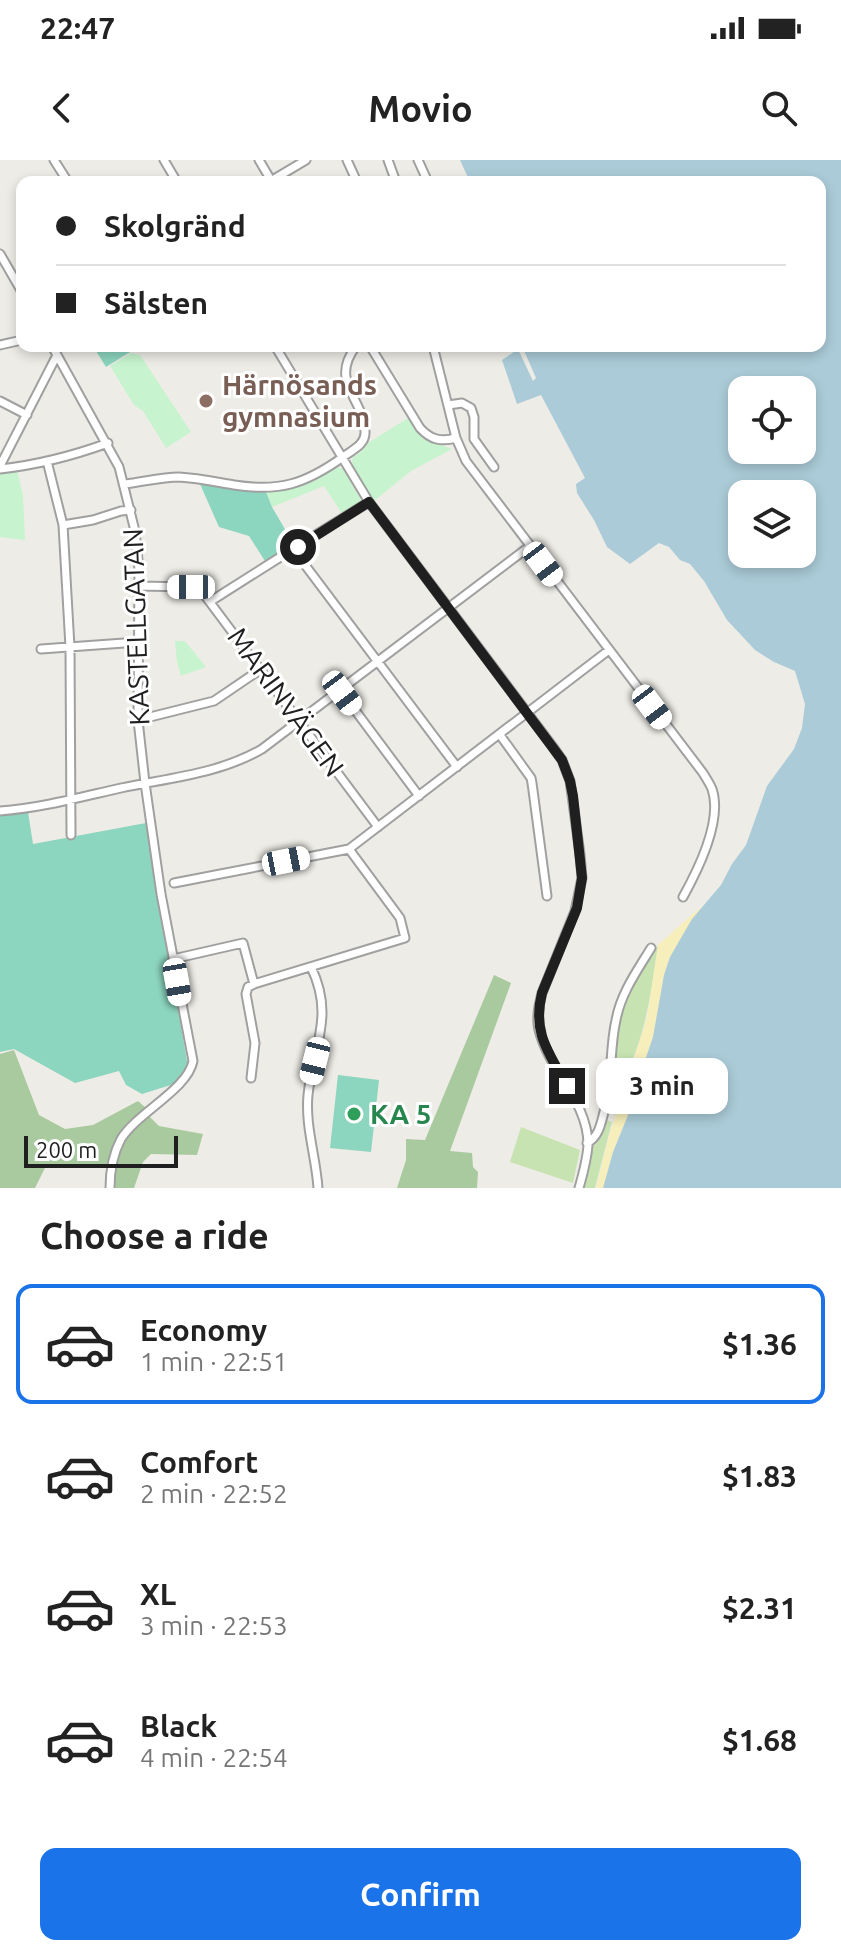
<!DOCTYPE html>
<meta charset="utf-8">
<style>
body{margin:0;font-family:Ubuntu,sans-serif;background:#f2f2f2;color:#222;height:100vh;display:flex;flex-direction:column;font-size:30px;white-space:nowrap}
*{box-sizing:border-box;margin:0}
p{font-size:26px;color:#767676}
.icon{flex:none;width:44px;height:44px;fill:none;stroke:currentColor;stroke-width:2;stroke-linecap:round;stroke-linejoin:round}
.map{position:relative;height:1028px;overflow:hidden}
.details{display:flex;flex-direction:column;background:#fff;flex:1}
.details>*{flex:none}
.guide{position:absolute;left:16px;top:16px;width:810px;height:176px;border-radius:16px;box-shadow:0 4px 12px #0003;display:grid;align-content:center;height:176px;padding:0 40px;background:#fff}
.fabs{position:absolute;left:728px;top:216px;display:grid;gap:16px}
.fabs a{display:grid;place-items:center;width:88px;height:88px;border-radius:16px;background:#fff;box-shadow:0 4px 12px #0003;font-size:40px}
.scale{position:absolute;left:24px;bottom:20px;width:154px;box-sizing:border-box;padding-left:8px;border:4px solid #1f1f1f;border-top:0;font-size:22px;line-height:28px;white-space:nowrap;color:#1f1f1f;-webkit-text-stroke:6px #fff;paint-order:stroke}
.end{position:absolute;width:36px;height:36px;margin:-18px;border:10px solid #1f1f1f;background:#fff;box-shadow:0 0 0 4px #fff}
.from{border-radius:50%}
.bubble{position:absolute;height:56px;border-radius:16px;background:#fff;box-shadow:0 4px 12px #0003;font-size:26px;font-weight:600;line-height:56px;text-align:center}
.car{position:absolute;width:24px;height:48px;margin:-24px -12px;border-radius:10px;box-shadow:0 0 6px 2px #0007;background:linear-gradient(#fff 24%,#345 0 40%,#fff 0 76%,#345 0 86%,#fff 0)}
.guide b{display:flex;align-items:center;gap:28px;height:76px;font-size:30px}
.guide b+b{border-top:2px solid #e0e0e0}
.guide i{width:20px;height:20px;background:#222}
ul{padding:0;list-style:none}
li{display:flex;align-items:center;gap:24px;height:120px;margin:0 16px 12px;padding:0 24px;border:4px solid transparent;border-radius:16px}
li div{flex:1}
li b{display:block;font-size:30px}
li em{font-style:normal;font-weight:600}
li.current{border-color:#1a73e8}
li>.icon{width:72px;height:72px;stroke-width:1.5}
h2{padding:0 40px;font-size:36px;line-height:96px}
.button{display:flex;gap:16px;margin-top:auto;padding:16px 40px}
.button a{flex:1;height:92px;border-radius:16px;background:#1a73e8;color:#fff;font-size:32px;font-weight:600;line-height:92px;text-align:center}
.status{display:flex;justify-content:space-between;align-items:center;height:56px;padding:0 40px;background:#fff;direction:ltr}
.status svg{height:22px;fill:currentColor}
header{display:flex;justify-content:space-between;align-items:center;height:104px;padding:0 40px;background:#fff;font-size:36px;font-weight:600}
.map>svg:first-child{display:block}
.grass{fill:#c7e3b1}
.forest{fill:#a9ca9f}
.sand{fill:#f7efbb}
.park{fill:#c7f4ce}
.pitch{fill:#8cd5be}
.water{fill:#abcbd8;fill-rule:evenodd}
.lines{fill:none;stroke-linecap:round;stroke-linejoin:round}
.minor-casing{stroke:#a0a0a0;stroke-width:11}
.minor{stroke:#fff;stroke-width:7}
.route{stroke:#1f1f1f;stroke-width:10}
.education-dot{fill:#8d6e63;stroke:#fff;stroke-width:3}
.leisure-dot{fill:#2e9e5b;stroke:#fff;stroke-width:3}
.labels{text-anchor:middle;stroke-width:6;stroke-linejoin:round;paint-order:stroke}
.education-label{font-size:28px;font-weight:bold;fill:#785e54;stroke:#fff;text-anchor:start}
.street-label{font-size:28px;fill:#1f1f1f;stroke:#fff}
.leisure-label{font-size:28px;font-weight:bold;fill:#27864d;stroke:#fff;text-anchor:start}
</style>
<div class="status"><b>22:47</b><svg viewBox="0 0 49 12"><path d="M0 12V9h3v3zM5 12V6h3v6zM10 12V3h3v9zM15 12V0h3v12zM26 1h20v11H26zM47 4h2v5h-2z"/></svg></div>
<header><svg class="icon" aria-label="back" viewBox="0 0 24 24"><path d="M15 5l-7 7 7 7"/></svg>Movio<svg class="icon" aria-label="search" viewBox="0 0 24 24"><circle cx="10" cy="10" r="6"/><path d="M15 15l6 6"/></svg></header>
<div class="map">
<svg width="841" height="1028" viewBox="0 0 841 1028">
<rect width="100%" height="100%" fill="#eeece6"/>
<path class="grass" d="M658 785C651 832 646 877 623 920L617 919 621 914 616 907 618 867 627 835Z
M606 960 612 962 595 1028H582L592 988 600 979Z
M521 967 580 990 573 1023 510 1002Z"/>
<path class="forest" d="M494 815 511 823 450 991 472 993 473 1007 478 1012 477 1028H397L406 1000V979L425 980Z
M14 890 39 955 65 969 93 965 138 941 146 948 119 976 108 1005 46 1006 35 1028H0V894Z
M148 955 159 966 203 974 197 995 151 994 143 1002 134 1028H114C116 992 123 980 148 955Z"/>
<path class="sand" d="M702 746 684 773 670 797 664 815 653 877 642 909 633 943 613 992 603 1028H596L609 976 647 858 658 785Z"/>
<path class="park" d="M131 193 140 195 191 272 166 288 143 251 134 245 110 206Z
M408 258 421 277 452 289 411 311 374 341 353 307 352 301 353 297 360 293 368 283Z
M337 307 343 309 362 342 337 359 341 352 324 326 272 347 266 331C295 328 313 321 337 307Z
M17 310 23 335 25 380 0 377V312Z
M175 481H185L206 507 181 516 177 502Z"/>
<path class="pitch" d="M93 186H133L135 189 106 207Z
M200 324 266 332 272 347 293 383 265 401 249 376 219 367Z
M28 652 33 684 146 663 188 907 177 923 142 934 126 925 119 911 75 923 14 889 0 892V655Z
M338 915 379 920 371 992 330 988Z"/>
<path class="water" d="M460 0H841V1028H603L613 992 633 943 642 909 653 877 664 815 670 797 692 759 721 725 732 704 746 685 767 626 794 589 802 568 805 544 795 511 774 502 755 490 727 460 704 421 690 404 680 400 669 387 659 383 630 404 607 387 594 360 577 333 576 324 585 318 541 235 517 244 502 200 518 189 533 221 536 218 522 186H820V22H470ZM742 230H802V290H742ZM742 334H802V394H742Z"/>
<g class="lines">
<g class="minor-casing">
<path id="minor" d="M54 0 68 22
M164 0 177 22
M259 0 272 22
M347 0 357 22
M388 0 396 22
M418 0 428 22
M269 22 306 0
M0 94 22 132
M0 185 22 180
M52 186 119 307 135 371 139 410 138 560 145 623 161 734 193 901C188 929 137 953 121 979 113 994 110 1011 110 1028
M275 186 369 342 553 587 562 600 570 621 580 694 582 718 575 751 542 833C539 845 536 858 539 870 549 911 588 941 588 985 587 1000 583 1014 579 1028
M370 186 420 268C431 280 441 282 456 278
M433 186 456 278 466 301 703 613C706 618 710 624 712 629 723 661 698 710 683 737
M0 241 27 255
M448 245 462 243 471 248 474 257V279L494 307
M47 301 63 365 70 487 71 675
M0 306 57 195
M0 309C37 305 72 296 108 283
M125 324C143 322 161 317 179 317 198 318 216 322 234 325 280 332 305 324 343 297 352 290 366 285 365 271 363 237 329 222 356 186
M63 365 93 360 121 351 131 350
M293 389 369 342
M139 426 191 427 203 433 378 667
M211 441 293 389 457 607
M41 489 138 482
M340 530 419 636
M138 560 214 541 261 509
M500 575 531 618 532 623 547 736
M0 651C41 648 81 637 121 628 169 618 219 614 262 589L530 386
M174 723 349 689 609 490
M173 799 243 783 254 824 248 827 246 834 255 883 251 918
M311 807C335 856 313 887 308 935 305 966 316 997 318 1028
M254 824 405 778 400 758 349 689
M587 983C599 977 601 963 604 952 613 922 609 890 616 860 621 833 637 811 651 788"/>
</g>
<use href="#minor" class="minor"/>
</g>
<g class="lines">
<path class="route" d="M298 387 369 342 562 600 570 621 573 636 582 718 577 748 542 833C532 873 549 893 567 926"/>
</g>
<circle class="education-dot" cx="206" cy="241" r="8"/>
<circle class="leisure-dot" cx="354" cy="954" r="8"/>
<g class="labels">
<g class="education-label">
<text x="222" y="235">Härnösands<tspan x="222" dy="32">gymnasium</tspan></text>
</g>
<g class="street-label">
<text transform="translate(136 467) rotate(-92)" y="10">KASTELLGATAN</text>
<text transform="translate(286 542) rotate(54)" y="10">MARINVÄGEN</text>
</g>
<g class="leisure-label">
<text x="370" y="964">KA 5</text>
</g>
</g>
</svg>
<div class="fabs">
<a><svg class="icon" aria-label="locate" viewBox="0 0 24 24"><circle cx="12" cy="12" r="6"/><path d="M12 2v4M12 18v4M2 12h4M18 12h4"/></svg></a>
<a><svg class="icon" aria-label="layers" viewBox="0 0 24 24"><path d="M12 4l9 5-9 5-9-5zM3 14l9 5 9-5"/></svg></a>
</div>
<div class="scale">200 m</div>
<i class="end from" style="left:298px;top:387px"></i>
<i class="end" style="left:567px;top:926px"></i>
<div class="bubble" style="left:596px;top:898px;width:132px">3 min</div>
<i class="car" style="left:543px;top:404px;rotate:143deg"></i>
<i class="car" style="left:191px;top:427px;rotate:270deg"></i>
<i class="car" style="left:342px;top:533px;rotate:143deg"></i>
<i class="car" style="left:652px;top:547px;rotate:143deg"></i>
<i class="car" style="left:286px;top:701px;rotate:79deg"></i>
<i class="car" style="left:177px;top:822px;rotate:170deg"></i>
<i class="car" style="left:315px;top:901px;rotate:194deg"></i>
<div class="guide">
<b><i class="from"></i>Skolgränd</b>
<b><i></i>Sälsten</b>
</div>
</div>
<section class="details">
<h2>Choose a ride</h2>
<ul>
<li class="current"><svg class="icon" aria-label="car" viewBox="0 0 24 24"><path d="M5 17H2v-5l4-1 3-4h7l3 4 3 1v5h-3M9 17h6M6 11h13"/><circle cx="7" cy="17" r="2"/><circle cx="17" cy="17" r="2"/></svg><div><b>Economy</b><p>1 min · 22:51</p></div><em>$1.36</em></li>
<li><svg class="icon" aria-label="car" viewBox="0 0 24 24"><path d="M5 17H2v-5l4-1 3-4h7l3 4 3 1v5h-3M9 17h6M6 11h13"/><circle cx="7" cy="17" r="2"/><circle cx="17" cy="17" r="2"/></svg><div><b>Comfort</b><p>2 min · 22:52</p></div><em>$1.83</em></li>
<li><svg class="icon" aria-label="car" viewBox="0 0 24 24"><path d="M5 17H2v-5l4-1 3-4h7l3 4 3 1v5h-3M9 17h6M6 11h13"/><circle cx="7" cy="17" r="2"/><circle cx="17" cy="17" r="2"/></svg><div><b>XL</b><p>3 min · 22:53</p></div><em>$2.31</em></li>
<li><svg class="icon" aria-label="car" viewBox="0 0 24 24"><path d="M5 17H2v-5l4-1 3-4h7l3 4 3 1v5h-3M9 17h6M6 11h13"/><circle cx="7" cy="17" r="2"/><circle cx="17" cy="17" r="2"/></svg><div><b>Black</b><p>4 min · 22:54</p></div><em>$1.68</em></li>
</ul>
<div class="button"><a>Confirm</a></div>
</section>
